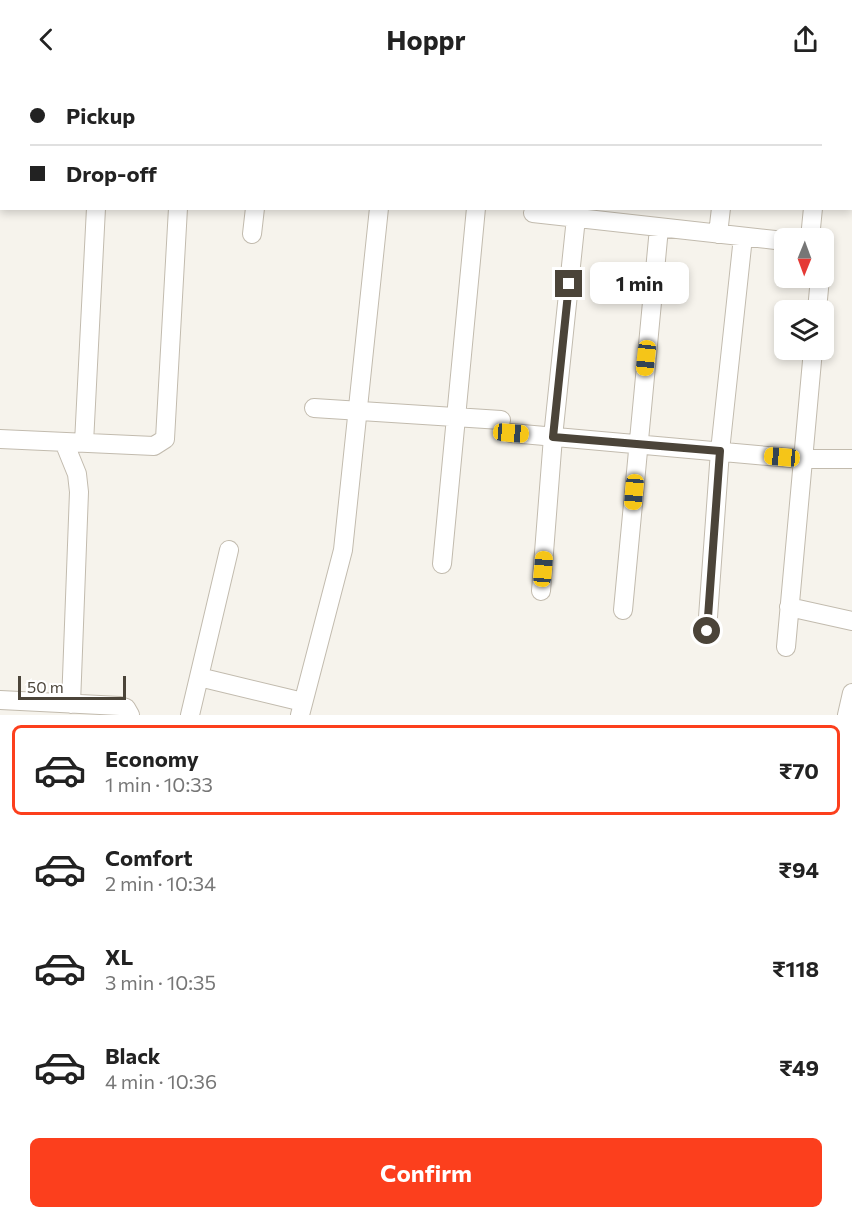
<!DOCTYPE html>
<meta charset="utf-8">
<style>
body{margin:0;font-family:Commissioner,sans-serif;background:#f6f6f6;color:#222;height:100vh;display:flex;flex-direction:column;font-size:22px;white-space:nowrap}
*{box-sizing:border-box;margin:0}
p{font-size:20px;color:#767676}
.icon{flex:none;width:33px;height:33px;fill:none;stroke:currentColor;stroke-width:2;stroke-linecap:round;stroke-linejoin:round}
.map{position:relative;height:637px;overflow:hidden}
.sheet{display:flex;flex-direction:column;background:#fff;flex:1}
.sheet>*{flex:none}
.banner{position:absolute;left:0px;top:0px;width:852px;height:132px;box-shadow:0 3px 9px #0003;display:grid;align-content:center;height:132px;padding:0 30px;background:#fff}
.needle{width:39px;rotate:181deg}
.fabs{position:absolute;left:774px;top:150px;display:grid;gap:12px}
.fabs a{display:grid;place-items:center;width:60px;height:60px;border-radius:9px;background:#fff;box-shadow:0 3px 9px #0003;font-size:30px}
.scale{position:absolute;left:18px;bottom:15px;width:108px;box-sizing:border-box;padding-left:6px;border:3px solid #4b4439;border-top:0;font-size:16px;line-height:21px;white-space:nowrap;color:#4b4439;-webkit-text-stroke:4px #fff;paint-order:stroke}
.end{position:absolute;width:27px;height:27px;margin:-14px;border:8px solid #4b4439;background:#fff;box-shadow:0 0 0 3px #fff}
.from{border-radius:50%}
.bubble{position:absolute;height:42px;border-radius:9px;background:#fff;box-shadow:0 3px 9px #0003;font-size:20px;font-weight:700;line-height:42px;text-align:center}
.car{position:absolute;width:18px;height:36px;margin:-18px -9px;border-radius:8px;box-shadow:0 0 4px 2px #0007;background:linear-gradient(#f5c518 24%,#345 0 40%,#f5c518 0 76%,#345 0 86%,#f5c518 0)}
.banner b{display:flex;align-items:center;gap:21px;height:57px;font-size:22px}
.banner b+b{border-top:2px solid #e0e0e0}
.banner i{width:15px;height:15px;background:#222}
ul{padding:10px 0 0;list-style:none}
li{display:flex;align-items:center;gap:18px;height:90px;margin:0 12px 9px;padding:0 18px;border:3px solid transparent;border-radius:9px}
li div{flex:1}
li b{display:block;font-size:22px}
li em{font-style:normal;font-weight:700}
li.on{border-color:#fc3f1d}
li>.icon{width:54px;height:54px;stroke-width:1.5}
.primary-button{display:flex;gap:12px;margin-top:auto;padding:12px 30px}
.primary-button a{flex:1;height:69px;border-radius:9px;background:#fc3f1d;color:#fff;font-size:24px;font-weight:700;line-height:69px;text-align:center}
header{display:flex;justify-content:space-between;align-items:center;height:78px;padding:0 30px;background:#fff;font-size:27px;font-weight:700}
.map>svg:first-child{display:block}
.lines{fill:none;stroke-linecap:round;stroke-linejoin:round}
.street-casing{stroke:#c2bbae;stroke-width:20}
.street{stroke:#fff;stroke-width:18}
.route{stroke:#4b4439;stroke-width:8}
</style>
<header><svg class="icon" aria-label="back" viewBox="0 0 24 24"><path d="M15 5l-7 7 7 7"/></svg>Hoppr<svg class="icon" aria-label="share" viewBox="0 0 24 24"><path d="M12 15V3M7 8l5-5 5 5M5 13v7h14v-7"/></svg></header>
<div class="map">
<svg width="852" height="637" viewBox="0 0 852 637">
<rect width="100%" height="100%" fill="#f6f3ec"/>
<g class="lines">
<g class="street-casing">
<path id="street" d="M110 2V0
M193 2V0
M270 2V0
M392 2V0
M473 2V0
M556 2V0
M644 2V0
M735 2V0
M826 2 827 0
M533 135 784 163
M252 156 255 130
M718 156 721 130
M810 160 813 130
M817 232 820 200
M314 330 501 342
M511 355 802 381H852
M0 361 154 368 165 361 178 130
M64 364 77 396 79 414 71 626
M84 365 96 130
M442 486 476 130
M541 513 553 359 576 140
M789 529 852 543
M623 532 659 150
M707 553 720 373 743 159
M786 569 813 272
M199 599 303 624
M0 622 120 628 126 630 130 637
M190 637 229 472
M300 637 343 472 379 130
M847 637 852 615"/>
</g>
<use href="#street" class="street"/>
</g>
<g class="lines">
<path class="route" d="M569 206 553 359 720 373 707 553"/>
</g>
</svg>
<div class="fabs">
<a><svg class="needle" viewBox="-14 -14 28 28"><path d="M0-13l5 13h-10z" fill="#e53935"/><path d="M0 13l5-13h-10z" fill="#767676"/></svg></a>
<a><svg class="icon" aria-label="layers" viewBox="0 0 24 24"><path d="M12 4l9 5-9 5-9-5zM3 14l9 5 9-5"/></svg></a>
</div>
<div class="scale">50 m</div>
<i class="end from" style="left:707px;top:553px"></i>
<i class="end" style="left:569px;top:206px"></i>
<div class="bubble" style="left:590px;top:184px;width:99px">1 min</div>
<i class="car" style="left:646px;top:280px;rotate:186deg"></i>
<i class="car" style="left:511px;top:355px;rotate:95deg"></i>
<i class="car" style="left:782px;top:379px;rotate:275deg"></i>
<i class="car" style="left:634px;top:414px;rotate:185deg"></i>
<i class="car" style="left:543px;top:491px;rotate:5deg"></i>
<div class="banner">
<b><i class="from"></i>Pickup</b>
<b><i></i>Drop-off</b>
</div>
</div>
<section class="sheet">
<ul>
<li class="on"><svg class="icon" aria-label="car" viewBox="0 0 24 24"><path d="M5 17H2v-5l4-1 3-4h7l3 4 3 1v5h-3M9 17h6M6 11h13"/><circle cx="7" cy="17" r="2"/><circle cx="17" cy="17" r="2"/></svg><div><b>Economy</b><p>1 min · 10:33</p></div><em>₹70</em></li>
<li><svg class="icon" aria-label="car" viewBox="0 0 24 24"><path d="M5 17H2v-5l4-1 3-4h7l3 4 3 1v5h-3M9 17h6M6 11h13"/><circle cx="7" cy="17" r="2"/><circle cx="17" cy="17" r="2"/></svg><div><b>Comfort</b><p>2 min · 10:34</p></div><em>₹94</em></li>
<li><svg class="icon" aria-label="car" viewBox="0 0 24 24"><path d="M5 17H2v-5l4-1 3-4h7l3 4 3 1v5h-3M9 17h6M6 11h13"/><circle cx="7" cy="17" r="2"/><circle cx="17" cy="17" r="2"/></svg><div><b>XL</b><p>3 min · 10:35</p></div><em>₹118</em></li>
<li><svg class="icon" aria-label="car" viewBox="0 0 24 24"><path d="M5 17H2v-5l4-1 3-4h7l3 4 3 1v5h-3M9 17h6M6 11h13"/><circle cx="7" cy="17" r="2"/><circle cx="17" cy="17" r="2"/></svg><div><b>Black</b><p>4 min · 10:36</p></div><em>₹49</em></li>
</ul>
<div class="primary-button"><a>Confirm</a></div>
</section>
